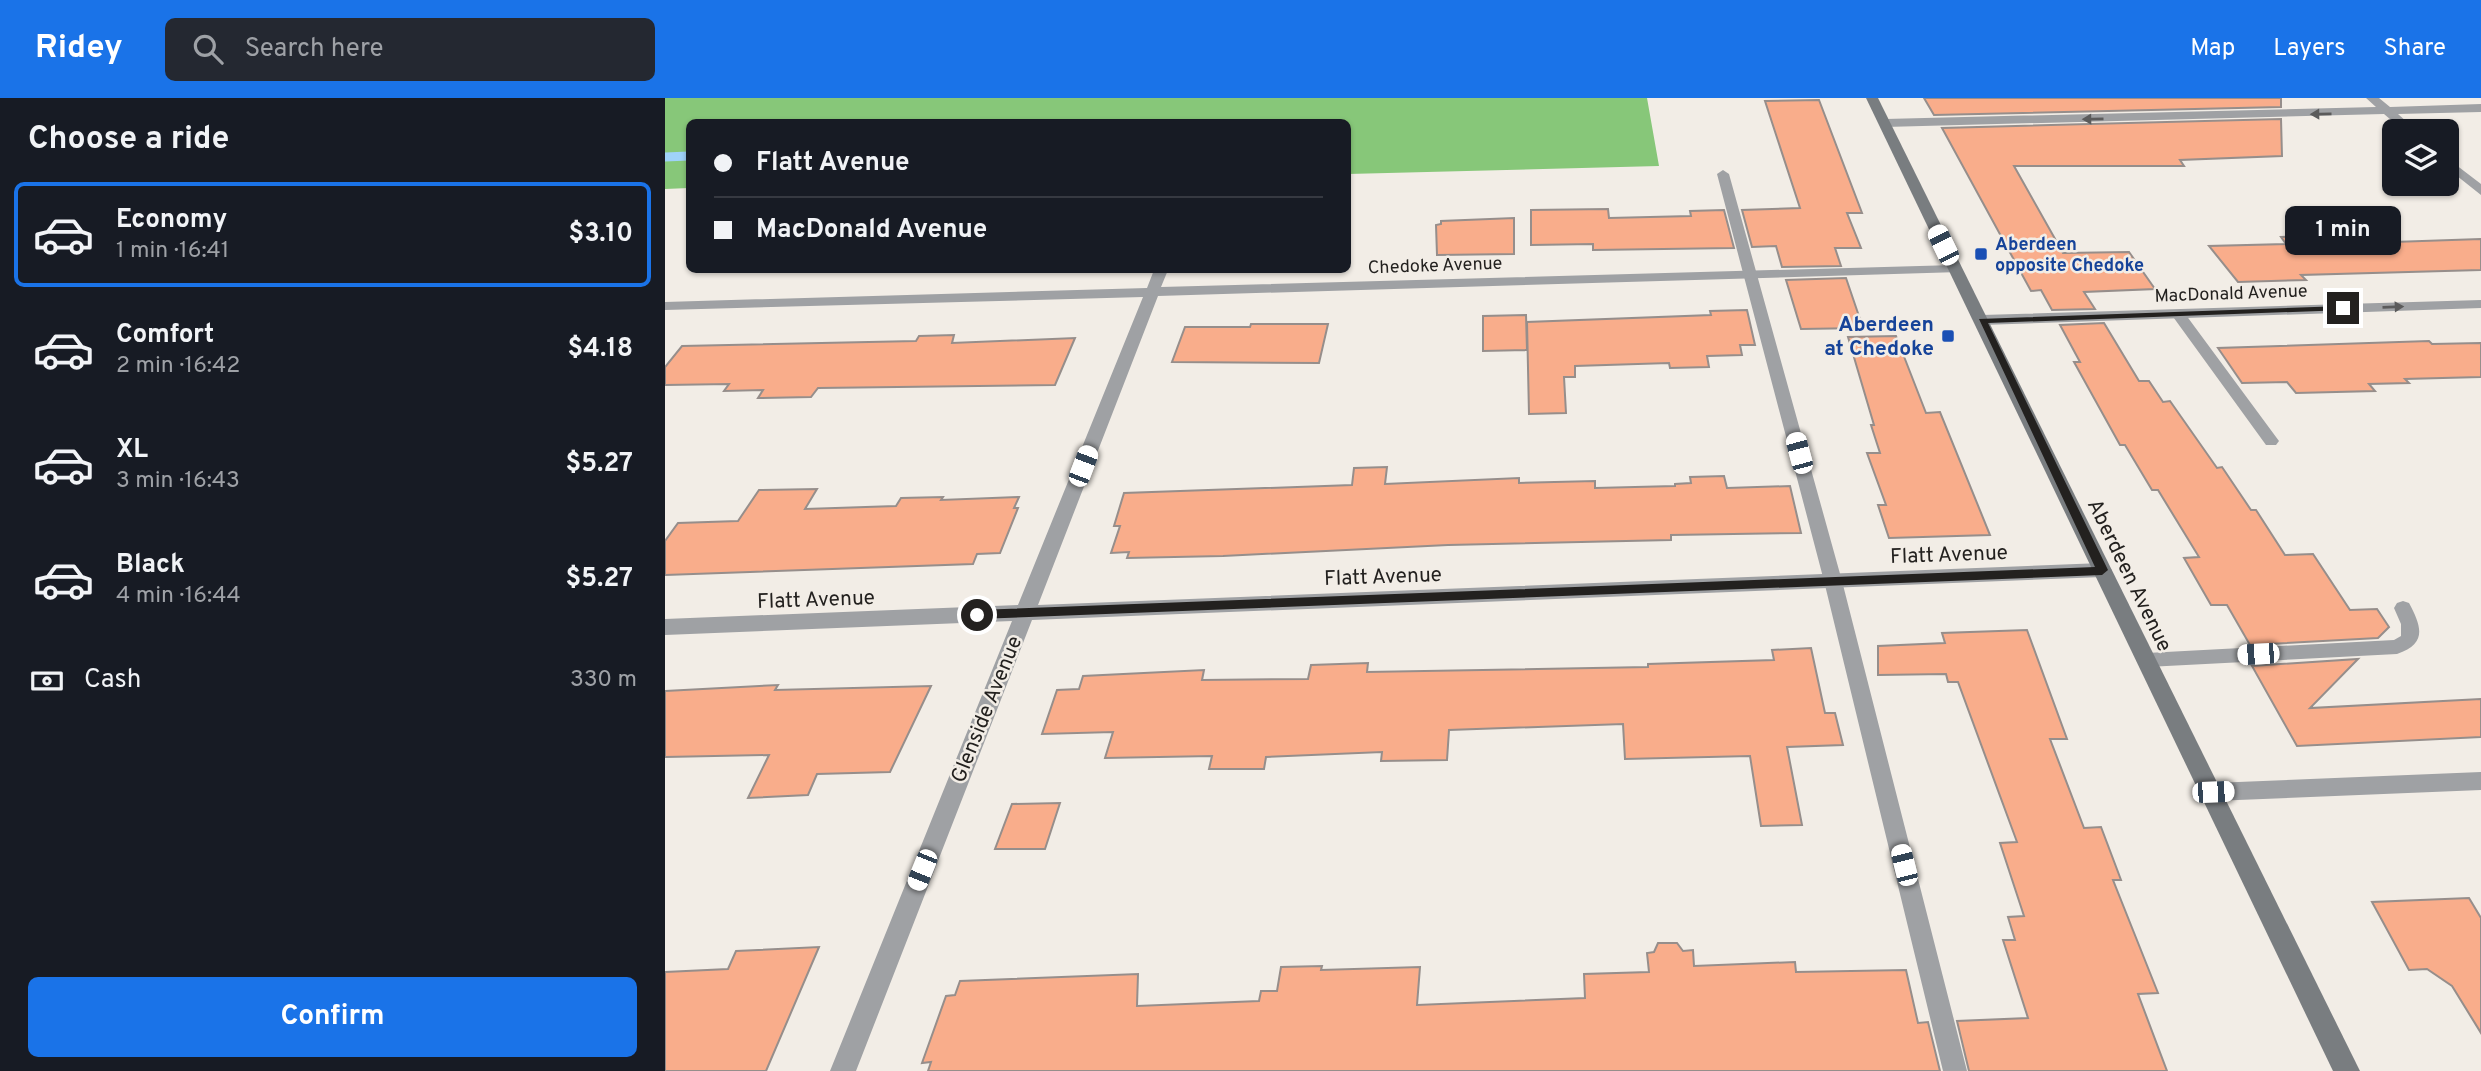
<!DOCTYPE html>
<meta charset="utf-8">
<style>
body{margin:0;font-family:Overpass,sans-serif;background:#242831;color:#f1f3f6;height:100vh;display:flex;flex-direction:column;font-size:26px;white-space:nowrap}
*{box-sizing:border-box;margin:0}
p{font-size:23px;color:#9ea1a6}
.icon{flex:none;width:38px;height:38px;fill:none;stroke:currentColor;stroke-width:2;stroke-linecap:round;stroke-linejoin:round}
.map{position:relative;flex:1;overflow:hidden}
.side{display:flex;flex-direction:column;background:#171b24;width:665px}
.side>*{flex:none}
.banner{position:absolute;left:21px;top:21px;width:665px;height:154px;border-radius:10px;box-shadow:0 2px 5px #0004;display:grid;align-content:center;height:154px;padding:0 28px;background:#171b24}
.tools{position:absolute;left:1717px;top:21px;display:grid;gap:14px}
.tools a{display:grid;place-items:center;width:77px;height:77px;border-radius:10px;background:#171b24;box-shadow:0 2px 5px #0004;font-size:35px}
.end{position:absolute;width:32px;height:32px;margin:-16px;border:9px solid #23211f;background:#fff;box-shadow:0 0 0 4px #fff}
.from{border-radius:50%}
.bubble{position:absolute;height:49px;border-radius:10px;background:#171b24;box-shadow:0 2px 5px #0004;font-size:23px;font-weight:700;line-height:49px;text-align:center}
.car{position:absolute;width:21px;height:42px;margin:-21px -10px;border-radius:9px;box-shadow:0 0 5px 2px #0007;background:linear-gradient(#fff 24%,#345 0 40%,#fff 0 76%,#345 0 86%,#fff 0)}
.banner b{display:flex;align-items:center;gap:24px;height:66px;font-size:26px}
.banner b+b{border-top:2px solid #363941}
.banner i{width:18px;height:18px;background:#f1f3f6}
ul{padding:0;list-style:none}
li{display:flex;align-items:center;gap:21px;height:105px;margin:0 14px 10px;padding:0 14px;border:4px solid transparent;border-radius:10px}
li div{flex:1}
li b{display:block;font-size:26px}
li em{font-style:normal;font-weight:700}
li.active{border-color:#1a73e8}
li>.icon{width:63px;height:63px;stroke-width:1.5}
h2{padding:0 28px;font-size:32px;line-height:84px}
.pay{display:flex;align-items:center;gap:18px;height:77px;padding:0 28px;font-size:26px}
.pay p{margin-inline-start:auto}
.action{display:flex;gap:14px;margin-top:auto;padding:14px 28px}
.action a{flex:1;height:80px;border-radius:10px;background:#1a73e8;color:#fff;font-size:28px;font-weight:700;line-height:80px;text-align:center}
header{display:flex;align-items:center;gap:42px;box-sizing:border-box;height:98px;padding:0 35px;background:#1a73e8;color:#fff}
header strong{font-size:33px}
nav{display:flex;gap:38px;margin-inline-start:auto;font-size:24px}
.search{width:490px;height:63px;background:#242831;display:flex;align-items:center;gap:18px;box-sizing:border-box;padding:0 24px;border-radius:10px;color:#9ea1a6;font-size:26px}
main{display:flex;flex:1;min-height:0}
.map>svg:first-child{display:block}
.forest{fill:#87c779}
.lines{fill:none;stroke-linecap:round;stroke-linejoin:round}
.stream{stroke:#9fd2f9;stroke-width:9}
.building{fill:#f9ad8b;stroke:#968e8b;stroke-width:2}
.service{fill:#9fa1a4;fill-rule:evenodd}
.minor{fill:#9fa1a4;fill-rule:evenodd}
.secondary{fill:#797d80;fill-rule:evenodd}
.oneway{fill:#5b5b5b}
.route{fill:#23211f}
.transit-dot{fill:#1a4fb4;stroke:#f2ede6;stroke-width:2.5}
.labels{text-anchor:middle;stroke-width:5;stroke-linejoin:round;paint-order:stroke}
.far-transit-label{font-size:18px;font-weight:bold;fill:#164399;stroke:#f2ede6;text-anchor:start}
.far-street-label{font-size:18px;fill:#23211f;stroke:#f2ede6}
.transit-label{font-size:21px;font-weight:bold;fill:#164399;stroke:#f2ede6;text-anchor:end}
.street-label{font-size:21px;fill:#23211f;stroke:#f2ede6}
</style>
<header>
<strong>Ridey</strong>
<div class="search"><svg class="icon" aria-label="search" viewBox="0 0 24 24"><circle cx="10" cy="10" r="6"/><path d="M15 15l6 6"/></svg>Search here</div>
<nav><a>Map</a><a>Layers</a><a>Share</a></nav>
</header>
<main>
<section class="side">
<h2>Choose a ride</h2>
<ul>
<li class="active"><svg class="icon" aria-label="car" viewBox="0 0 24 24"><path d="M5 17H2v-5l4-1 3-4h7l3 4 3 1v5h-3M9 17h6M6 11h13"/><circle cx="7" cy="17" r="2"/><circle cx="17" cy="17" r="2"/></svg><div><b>Economy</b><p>1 min · 16:41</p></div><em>$3.10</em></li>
<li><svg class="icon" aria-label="car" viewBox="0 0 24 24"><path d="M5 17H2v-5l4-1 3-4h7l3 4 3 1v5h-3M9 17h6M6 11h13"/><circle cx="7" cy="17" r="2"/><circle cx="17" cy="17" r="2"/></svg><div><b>Comfort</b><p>2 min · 16:42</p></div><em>$4.18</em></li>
<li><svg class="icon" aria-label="car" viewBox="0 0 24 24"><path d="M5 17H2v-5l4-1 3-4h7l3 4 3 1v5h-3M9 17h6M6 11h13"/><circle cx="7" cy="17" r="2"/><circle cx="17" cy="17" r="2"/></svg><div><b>XL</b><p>3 min · 16:43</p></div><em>$5.27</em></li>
<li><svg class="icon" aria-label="car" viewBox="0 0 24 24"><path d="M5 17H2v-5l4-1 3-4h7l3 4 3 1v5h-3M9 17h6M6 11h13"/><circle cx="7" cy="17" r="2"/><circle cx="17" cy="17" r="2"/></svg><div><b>Black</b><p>4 min · 16:44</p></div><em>$5.27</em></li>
</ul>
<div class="pay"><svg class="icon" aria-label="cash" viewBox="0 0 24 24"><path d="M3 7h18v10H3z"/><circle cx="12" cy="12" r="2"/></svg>Cash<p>330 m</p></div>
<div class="action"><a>Confirm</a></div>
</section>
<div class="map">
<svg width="1816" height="973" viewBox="0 0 1816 973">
<rect width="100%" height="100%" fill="#f2ede6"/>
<path class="forest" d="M0 0H982L994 68 683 76 682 24H24V90L0 91Z"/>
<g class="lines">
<path class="stream" d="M0 59 24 58"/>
</g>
<path class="building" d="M1259 0H1616V9L1269 17Z
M1154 2 1197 115H1182L1196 150H1170L1176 168 1117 169 1111 148 1087 149 1077 112 1135 110 1100 3Z
M1616 21 1617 58 1515 62 1519 68H1349L1398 155 1464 154 1490 191 1419 194 1430 211 1387 212 1376 192 1366 193 1277 30Z
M943 111 944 120 1026 118 1025 113 1059 112 1069 150 928 152V146L866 147V112Z
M849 120V156L772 157 771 127 776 126V123Z
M1692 137 1699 145 1816 141V172L1636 177 1641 182 1573 184 1544 148 1621 146 1616 139Z
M1181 180 1198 230 1136 231 1121 182Z
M1082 212 1090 247H1075L1077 257 1042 258 1044 269 1005 270 1004 265 910 268V279H899L901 315 864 316 862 224 1046 217 1045 213Z
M861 217 862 252 818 253V218Z
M1439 225 1474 283H1484L1498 304 1505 303 1552 370 1557 369 1586 412H1591L1620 457 1648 456 1685 512 1712 511 1724 529 1713 540 1585 547 1562 507H1546L1519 460 1534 459 1493 392H1487L1460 347H1455L1409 264H1415L1395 227Z
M586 226H663L654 265 507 264 520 229H585Z
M289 237 287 245 410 240 390 287 153 290 146 299 93 300 98 292 59 293 64 286 0 287V269L17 248 251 243 254 238Z
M1231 238 1261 315 1275 314 1325 437 1224 440 1213 407H1221L1202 355H1215L1206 327H1209L1183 239Z
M1764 243 1767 246 1816 245V279L1740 281 1744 285 1704 286 1710 293 1631 295 1622 284 1577 285 1553 250Z
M722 369 720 386 854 380V385L930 383V390L1010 388V386L1026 385 1025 379 1059 378 1062 390 1125 388 1136 435 1006 437V442L783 447 558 458 462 460 464 454 446 455 455 428H449L459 395 687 387 689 370Z
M152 391 140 411 231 408 236 400 278 399 276 402 354 399 349 410H353L335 455 312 456 308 466 0 477V443L13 425 73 423 94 392Z
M1362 532 1402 641H1385L1419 730 1436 729 1456 782H1448L1493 895 1473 896 1502 973H1304L1292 923 1363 920 1338 842H1350L1343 819 1359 818 1335 745 1352 744 1293 584H1283L1281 576 1213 577V548L1280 545 1277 535Z
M1146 550 1160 615H1170L1178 647 1122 649 1137 727 1096 728 1085 658 960 661 958 626 784 632 782 662 716 663 717 654 601 659 599 671H544L547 658 440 660 448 634 377 636 392 592 414 591 418 578 539 572 537 582 643 581 646 567 703 565 702 574 983 569V566L1109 562 1107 552Z
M1693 561 1645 610 1816 601V639L1632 648 1587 568Z
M113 587 110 592 266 588 225 674 152 676 143 697 83 700 104 657 0 659V593Z
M395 705 380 751H330L347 706Z
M1804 800 1816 820V935L1787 888 1762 871 1744 872 1707 804Z
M993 845H1012L1018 853 1028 852 1029 868 1130 864 1131 874 1241 872 1253 925 1263 924 1275 973H263L266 964 257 965 281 898 290 897 295 883 473 876 472 908 594 903 596 893H612L616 869 657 868 656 872 755 869 752 907 920 900 919 876 984 874 982 855 989 854Z
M154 849 101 973H0V874L63 871 71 853Z"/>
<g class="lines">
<path class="service" d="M1058 72 1064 76 1177 483 1302 973H1278L1159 483 1052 76Z
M1513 212 1518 213 1611 339 1614 343 1611 347H1601L1506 216Z
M1738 503 1744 505C1757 529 1762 546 1732 556L1482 569 1475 567 1473 562 1475 557 1482 555 1729 542 1736 538V526L1729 510 1732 505Z
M1816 674V692L1548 703 1541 700 1538 694 1541 688 1548 685Z"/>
<path class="minor" d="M1701 0H1714L1725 9 1816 6V14L1733 16 1752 33H1739L1719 16 1220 29 1214 25 1220 21 1711 9Z
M1782 60 1816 86V97L1782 70Z
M1290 167 1295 168V174L493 198 373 507 1437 465 1447 472 1437 479 367 522 191 973H165L347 523 0 537V521L353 507 478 199 0 212V204L482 190 489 172H503L496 189Z
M1816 202V210L1317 227 1309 222 1317 217Z"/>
<path class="secondary" d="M1201 0H1213L1695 973H1668Z"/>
</g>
<defs><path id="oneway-solid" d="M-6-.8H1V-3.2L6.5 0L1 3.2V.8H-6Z" transform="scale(1.75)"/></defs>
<g class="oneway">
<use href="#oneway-solid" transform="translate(1656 16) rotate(179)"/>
<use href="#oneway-solid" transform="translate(1428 21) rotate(179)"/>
<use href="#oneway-solid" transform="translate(1728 209) rotate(-2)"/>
</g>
<path class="route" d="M1678 208 1681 212 1323 225 1443 472 1437 477 312 521 306 517 312 512 1430 469 1314 221Z"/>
<g class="transit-dot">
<rect x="1309" y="149" width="14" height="14" rx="3.5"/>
<rect x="1276" y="231" width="14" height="14" rx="3.5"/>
</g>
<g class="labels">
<g class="far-transit-label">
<text x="1330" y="152">Aberdeen<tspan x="1330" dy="21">opposite Chedoke</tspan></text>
</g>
<g class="far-street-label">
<text transform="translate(770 167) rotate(-2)" y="6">Chedoke Avenue</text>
<text transform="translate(1566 195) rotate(-2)" y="6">MacDonald Avenue</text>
</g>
<g class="transit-label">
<text x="1269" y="233">Aberdeen<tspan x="1269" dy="24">at Chedoke</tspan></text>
</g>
<g class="street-label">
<text transform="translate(1284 456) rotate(-2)" y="7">Flatt Avenue</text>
<text transform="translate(1465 477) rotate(64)" y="7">Aberdeen Avenue</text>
<text transform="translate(718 478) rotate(-2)" y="7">Flatt Avenue</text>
<text transform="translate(151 501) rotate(-2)" y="7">Flatt Avenue</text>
<text transform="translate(321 611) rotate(-68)" y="7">Glenside Avenue</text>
</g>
</g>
</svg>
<div class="tools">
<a><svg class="icon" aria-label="layers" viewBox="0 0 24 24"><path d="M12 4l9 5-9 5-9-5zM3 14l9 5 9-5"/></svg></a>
</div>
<i class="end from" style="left:312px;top:517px"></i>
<i class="end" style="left:1678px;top:210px"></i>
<div class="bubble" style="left:1620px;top:108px;width:116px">1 min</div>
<i class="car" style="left:1278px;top:147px;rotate:334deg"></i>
<i class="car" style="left:1134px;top:355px;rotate:345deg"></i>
<i class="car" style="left:418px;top:368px;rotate:21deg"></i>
<i class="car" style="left:1593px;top:556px;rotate:267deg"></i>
<i class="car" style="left:1548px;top:694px;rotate:88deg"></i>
<i class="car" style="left:1239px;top:767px;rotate:346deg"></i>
<i class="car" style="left:257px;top:772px;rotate:202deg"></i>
<div class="banner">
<b><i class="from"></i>Flatt Avenue</b>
<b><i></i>MacDonald Avenue</b>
</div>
</div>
</main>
